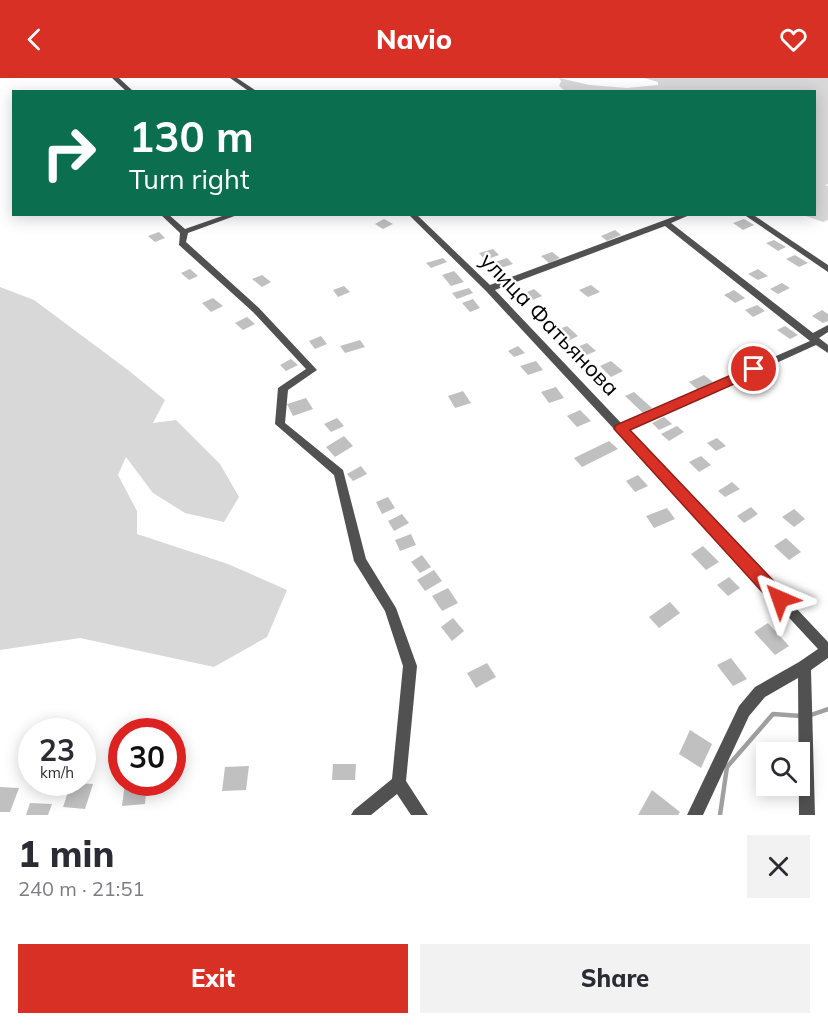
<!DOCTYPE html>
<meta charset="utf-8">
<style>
body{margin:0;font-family:Mulish,sans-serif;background:#f2f2f3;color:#2b2b33;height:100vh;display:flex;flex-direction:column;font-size:22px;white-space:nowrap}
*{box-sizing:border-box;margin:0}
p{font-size:20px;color:#7c7c81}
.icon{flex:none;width:33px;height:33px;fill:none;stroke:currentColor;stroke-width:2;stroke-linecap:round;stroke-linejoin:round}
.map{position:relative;height:737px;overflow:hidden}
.drawer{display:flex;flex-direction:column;background:#fff;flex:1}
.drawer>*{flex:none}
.top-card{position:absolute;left:12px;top:12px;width:804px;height:126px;border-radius:0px;box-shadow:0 3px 15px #0003;background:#0b6e4f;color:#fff;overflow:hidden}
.tools{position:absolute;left:756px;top:664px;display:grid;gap:12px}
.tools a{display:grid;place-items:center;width:54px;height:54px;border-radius:0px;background:#fff;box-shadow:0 3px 15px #0003;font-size:30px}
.speed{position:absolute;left:18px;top:640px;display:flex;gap:12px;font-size:30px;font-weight:700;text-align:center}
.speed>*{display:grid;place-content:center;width:78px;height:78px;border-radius:50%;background:#fff;box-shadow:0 3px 15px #0003;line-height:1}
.speed small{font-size:15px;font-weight:400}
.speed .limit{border:9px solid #d22;background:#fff;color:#111}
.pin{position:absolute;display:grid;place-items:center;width:51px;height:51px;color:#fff;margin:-26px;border:3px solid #fff;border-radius:50%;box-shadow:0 2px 6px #0007}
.me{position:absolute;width:66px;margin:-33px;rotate:317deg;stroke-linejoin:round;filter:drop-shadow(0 0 4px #0008)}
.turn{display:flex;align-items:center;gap:21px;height:126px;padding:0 18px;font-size:27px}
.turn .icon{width:78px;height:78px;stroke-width:2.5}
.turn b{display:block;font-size:42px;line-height:51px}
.round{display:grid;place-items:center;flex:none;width:63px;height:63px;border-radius:0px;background:#f2f2f3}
.headline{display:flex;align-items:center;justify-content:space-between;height:102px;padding:0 18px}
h1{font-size:36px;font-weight:800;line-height:45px}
.action{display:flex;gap:12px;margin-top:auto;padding:12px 18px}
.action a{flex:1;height:69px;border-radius:0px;background:#d93025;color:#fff;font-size:24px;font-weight:800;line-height:69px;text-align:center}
.action a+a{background:#f2f2f3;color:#2b2b33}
header{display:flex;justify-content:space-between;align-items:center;height:78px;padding:0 18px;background:#d93025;color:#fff;font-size:27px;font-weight:800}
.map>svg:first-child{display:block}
</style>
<header><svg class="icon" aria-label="back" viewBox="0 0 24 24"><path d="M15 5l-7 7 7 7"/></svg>Navio<svg class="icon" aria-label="heart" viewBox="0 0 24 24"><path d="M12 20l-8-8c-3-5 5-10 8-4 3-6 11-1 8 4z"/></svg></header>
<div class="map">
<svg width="828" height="737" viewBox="0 0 828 737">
<rect width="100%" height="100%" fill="#fff"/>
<g fill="#d8d8d8">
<path d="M559 0 590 7 627 10 658 7V4L644 0H828V106L825 107 828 108V142L823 144 803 137 814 136V14L565 13 559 8 561 3Z"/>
<path d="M0 209 34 222 128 292 165 322 153 345 176 342 220 386 239 419 224 444 185 435 153 415 126 379 118 397 137 433V456L228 486 287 512 267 559 214 589 80 560 0 572Z"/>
</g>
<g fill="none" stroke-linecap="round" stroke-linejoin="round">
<g stroke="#9f9f9f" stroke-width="4.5">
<path d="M808 638 828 631"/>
<path d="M720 737 727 689 773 636 801 638"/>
</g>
</g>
<g fill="#c0c0c0">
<path d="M384 141 393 146 383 151 375 146Z"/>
<path d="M744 141 754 147 743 152 733 145Z"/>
<path d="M615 152 621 157 607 163 601 158Z"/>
<path d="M159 154 165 160 155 164 148 158Z"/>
<path d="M774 162 786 169 778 173 766 165Z"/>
<path d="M493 171 499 177 485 182 479 175Z"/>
<path d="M552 174 560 180 549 185 541 178Z"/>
<path d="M795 177 808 185 799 189 786 181Z"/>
<path d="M443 180 447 184 431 190 426 185Z"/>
<path d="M507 180 513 186 498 191 492 185Z"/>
<path d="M190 191 198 198 189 202 181 195Z"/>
<path d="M758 191 768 198 758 202 748 196Z"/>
<path d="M454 193 464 204 451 208 442 197Z"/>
<path d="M262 197 271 204 262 209 252 201Z"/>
<path d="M782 205 790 210 778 216 770 211Z"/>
<path d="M591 207 600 214 588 219 579 212Z"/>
<path d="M344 208 350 214 338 219 333 212Z"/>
<path d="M469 210 473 215 457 221 452 215Z"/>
<path d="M534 211 542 218 530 223 522 216Z"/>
<path d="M734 212 745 220 735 225 724 217Z"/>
<path d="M213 220 223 228 211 234 202 225Z"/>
<path d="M473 221 480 230 470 234 462 225Z"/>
<path d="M757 227 765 233 753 239 745 232Z"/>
<path d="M822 232 828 236V243L823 245 812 238Z"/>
<path d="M247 239 255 246 243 252 235 245Z"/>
<path d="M567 248 578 258 568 263 556 252Z"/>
<path d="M785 248 798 257 790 261 777 252Z"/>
<path d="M321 258 327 266 315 271 309 263Z"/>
<path d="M360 262 365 269 345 275 340 268Z"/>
<path d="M587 265 596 273 584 278 575 270Z"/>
<path d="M518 268 525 275 514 279 508 273Z"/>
<path d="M751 274 763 283 750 289 739 281Z"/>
<path d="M291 281 298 287 286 293 280 287Z"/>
<path d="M536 283 543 292 528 297 520 288Z"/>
<path d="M611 283 623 293 611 299 600 288Z"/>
<path d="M704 297 713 304 698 312 689 304Z"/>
<path d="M556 309 564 320 549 325 541 314Z"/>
<path d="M463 313 471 325 455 330 448 318Z"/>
<path d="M634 314 652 330 643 335 625 318Z"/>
<path d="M306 320 313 331 293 338 287 326Z"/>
<path d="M580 332 591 343 577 349 567 338Z"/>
<path d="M664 339 672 346 659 352 652 345Z"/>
<path d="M337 340 344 348 331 354 324 346Z"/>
<path d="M677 348 684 354 669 363 661 356Z"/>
<path d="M344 358 353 368 335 379 326 369Z"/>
<path d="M717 360 726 368 716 373 707 365Z"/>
<path d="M609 363 618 371 582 389 574 380Z"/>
<path d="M701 378 711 387 699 394 689 384Z"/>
<path d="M361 388 367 396 353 403 347 396Z"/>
<path d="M638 397 648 408 635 414 626 403Z"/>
<path d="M732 404 740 411 725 419 718 413Z"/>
<path d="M388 419 395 430 382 436 376 424Z"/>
<path d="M751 429 758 436 744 445 737 438Z"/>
<path d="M667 430 675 441 654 450 646 438Z"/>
<path d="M794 431 805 441 794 449 782 439Z"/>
<path d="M402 436 409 445 394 453 388 443Z"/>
<path d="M411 456 416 467 400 473 395 462Z"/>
<path d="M786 460 801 474 789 482 774 468Z"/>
<path d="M703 468 719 484 706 492 691 476Z"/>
<path d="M422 477 431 489 420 495 411 484Z"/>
<path d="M434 492 442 503 425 513 417 502Z"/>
<path d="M729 499 740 510 728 518 717 507Z"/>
<path d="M448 510 458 525 442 533 432 518Z"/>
<path d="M670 524 680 535 659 550 649 539Z"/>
<path d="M453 540 464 553 452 563 441 549Z"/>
<path d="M768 545 789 568 775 577 754 554Z"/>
<path d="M731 580 747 601 733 608 717 587Z"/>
<path d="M487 585 496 599 476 610 467 595Z"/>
<path d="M690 652 712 666 701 690 679 676Z"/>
<path d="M763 669 779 675H766V693L761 691Z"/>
<path d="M333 686H356L355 702H332Z"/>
<path d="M249 688 246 712 222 713 225 689Z"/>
<path d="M71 705 93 706 85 731 63 729Z"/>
<path d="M125 705H147L145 726 122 728Z"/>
<path d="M0 709 19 710 10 734H0Z"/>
<path d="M652 712 680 734 678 737H638Z"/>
<path d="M30 725 52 726 48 737H26Z"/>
</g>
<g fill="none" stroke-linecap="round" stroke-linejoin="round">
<g fill="#515151" fill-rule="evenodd">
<path d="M112 0H119L134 14H127Z"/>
<path d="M230 0H237L258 14H250Z"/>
<path d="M160 136H168L185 151 228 136H240L188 155 186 164 259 230 317 292 288 312 285 345 343 392 366 481 396 530 417 588 406 703 428 737H411L397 716 371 737H351L354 732 392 701 403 588 385 533 354 483 334 397 275 346 278 310 306 291 253 234 179 167 180 155Z"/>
<path d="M408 136H416L490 207 681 136H692L671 145 813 255 828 247V254L819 260 828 267V275L816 267 628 352 828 564V580L811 592 815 737H799L798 600 765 619 749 638 703 737H687L739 628 755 609 799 584 818 571 486 213ZM665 148 810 263 622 346 495 212Z"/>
<path d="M743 136H752L828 187V194Z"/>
</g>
</g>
<path fill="#d93025" stroke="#8d1f18" stroke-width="1.5" d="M754 287 761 291 759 295 630 352 786 516 788 521 786 527 780 529 774 527 614 351 616 347Z"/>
<g text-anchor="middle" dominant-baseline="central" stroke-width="5" stroke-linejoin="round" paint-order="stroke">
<g font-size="22" fill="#000" stroke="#fff">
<text transform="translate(550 246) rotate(46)">улица Фатьянова</text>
</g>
</g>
</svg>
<div class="tools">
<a><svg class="icon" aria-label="search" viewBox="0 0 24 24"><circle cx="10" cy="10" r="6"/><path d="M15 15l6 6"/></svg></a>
</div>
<div class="speed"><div>23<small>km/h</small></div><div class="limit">30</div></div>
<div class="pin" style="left:754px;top:291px;background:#d93025"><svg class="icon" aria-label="arrive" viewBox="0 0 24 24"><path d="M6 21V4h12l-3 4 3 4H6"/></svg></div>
<svg class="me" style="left:780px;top:521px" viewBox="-20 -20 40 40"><path d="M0-17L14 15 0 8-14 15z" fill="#d93025" stroke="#fff" stroke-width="4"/></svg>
<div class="top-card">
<div class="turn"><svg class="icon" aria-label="right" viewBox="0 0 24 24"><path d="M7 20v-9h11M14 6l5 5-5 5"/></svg><div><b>130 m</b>Turn right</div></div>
</div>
</div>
<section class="drawer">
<div class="headline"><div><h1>1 min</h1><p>240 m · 21:51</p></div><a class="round"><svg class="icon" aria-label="close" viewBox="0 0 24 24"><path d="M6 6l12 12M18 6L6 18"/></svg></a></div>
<div class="action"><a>Exit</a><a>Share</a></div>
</section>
